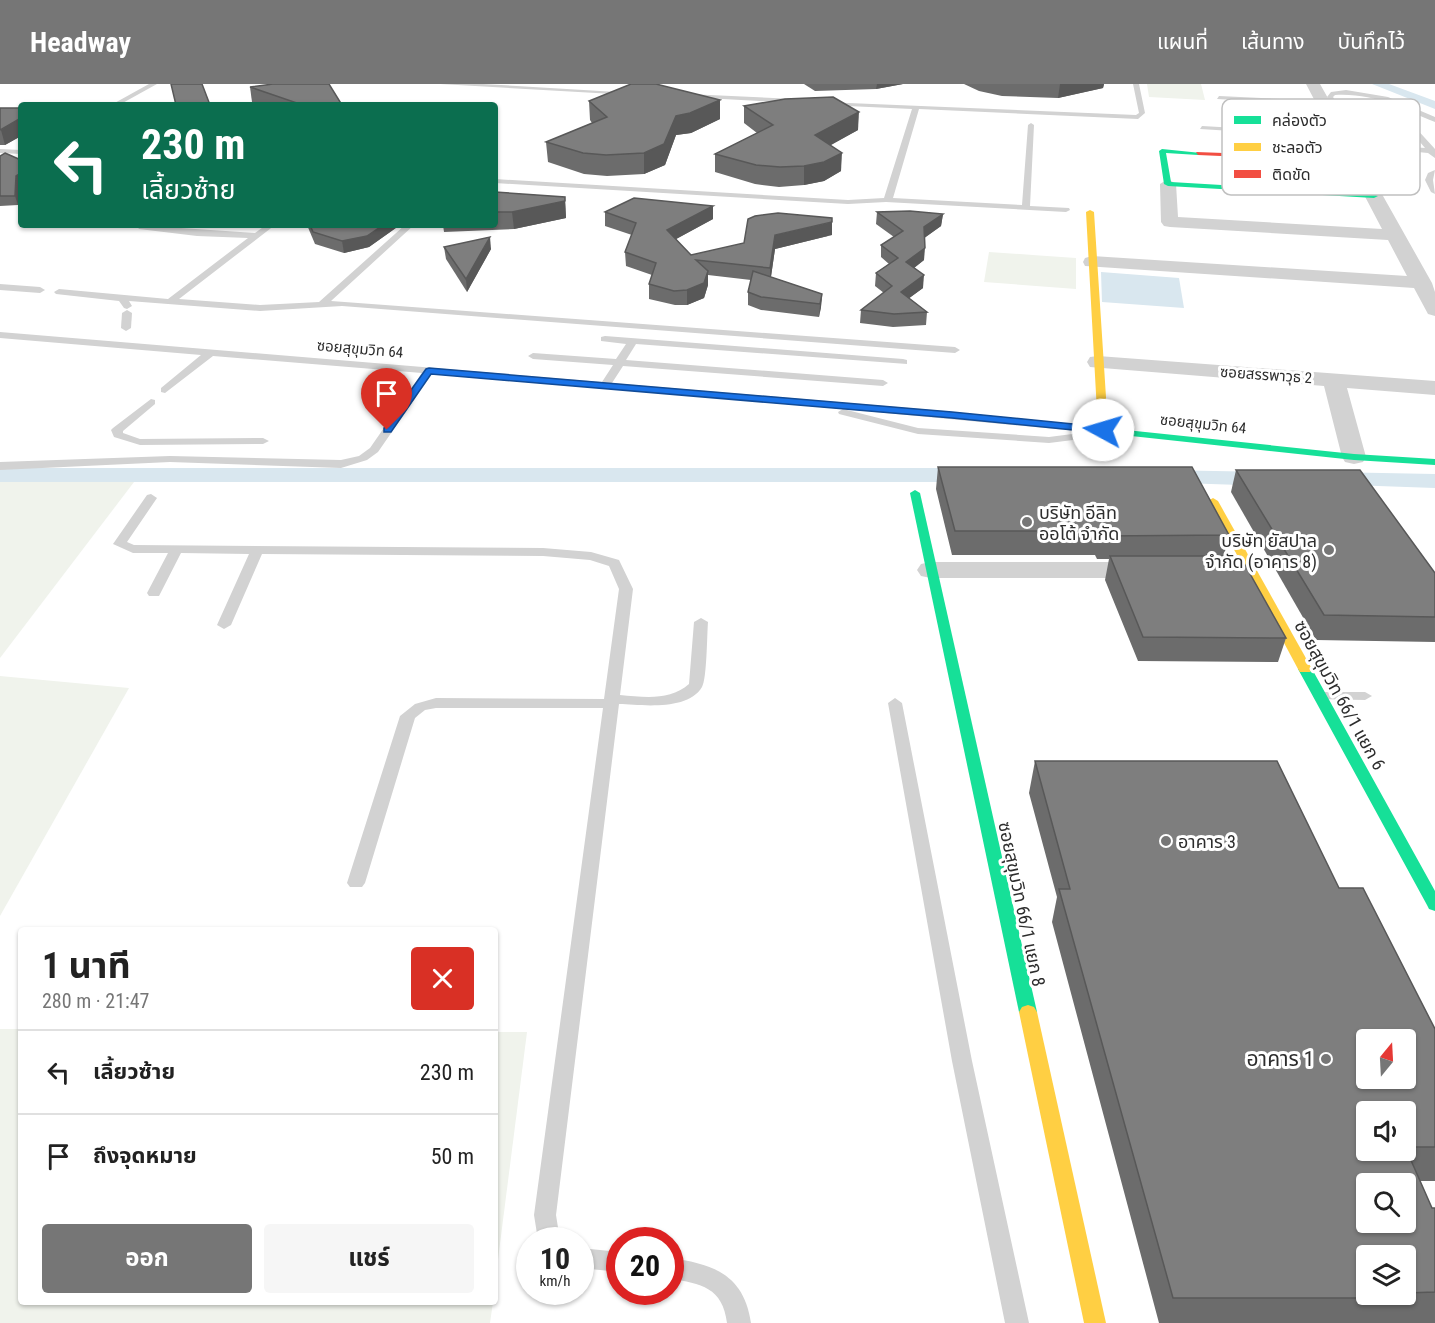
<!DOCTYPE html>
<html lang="th">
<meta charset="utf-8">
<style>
body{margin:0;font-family:"Roboto Condensed","Noto Sans Thai",sans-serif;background:#f6f6f6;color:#222;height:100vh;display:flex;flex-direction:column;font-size:22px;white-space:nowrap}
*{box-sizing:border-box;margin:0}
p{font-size:20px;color:#767676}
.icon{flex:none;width:33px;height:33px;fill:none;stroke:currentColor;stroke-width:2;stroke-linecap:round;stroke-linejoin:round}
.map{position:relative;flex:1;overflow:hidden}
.side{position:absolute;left:18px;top:843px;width:480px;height:378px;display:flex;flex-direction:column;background:#fff;border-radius:6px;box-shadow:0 2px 4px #0004}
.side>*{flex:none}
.top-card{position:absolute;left:18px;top:18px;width:480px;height:126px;border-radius:6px;box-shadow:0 2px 4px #0004;background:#0b6e4f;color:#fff;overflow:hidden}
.needle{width:39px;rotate:18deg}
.tools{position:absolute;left:1356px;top:945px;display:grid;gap:12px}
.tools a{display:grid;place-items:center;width:60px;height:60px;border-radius:6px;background:#fff;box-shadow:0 2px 4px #0004;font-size:30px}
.speed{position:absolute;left:516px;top:1143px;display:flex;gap:12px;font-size:30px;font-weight:700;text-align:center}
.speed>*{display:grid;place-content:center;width:78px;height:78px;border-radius:50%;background:#fff;box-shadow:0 2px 4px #0004;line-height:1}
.speed small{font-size:15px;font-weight:400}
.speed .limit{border:9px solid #d22;background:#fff;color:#111}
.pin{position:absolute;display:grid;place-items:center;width:51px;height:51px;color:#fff;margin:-62px -26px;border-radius:50% 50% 50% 0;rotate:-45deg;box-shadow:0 0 6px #0007}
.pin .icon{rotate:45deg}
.me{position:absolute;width:66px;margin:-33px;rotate:276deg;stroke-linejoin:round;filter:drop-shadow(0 0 4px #0008)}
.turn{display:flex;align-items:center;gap:21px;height:126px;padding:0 24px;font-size:27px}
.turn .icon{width:78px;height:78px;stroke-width:2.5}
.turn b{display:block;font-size:42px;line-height:51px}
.round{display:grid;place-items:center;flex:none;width:63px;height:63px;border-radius:6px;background:#f6f6f6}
.summary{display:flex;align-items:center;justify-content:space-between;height:102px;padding:0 24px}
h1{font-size:36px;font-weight:700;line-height:45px}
.primary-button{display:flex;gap:12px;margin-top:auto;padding:12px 24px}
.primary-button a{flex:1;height:69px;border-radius:6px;background:#767676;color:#fff;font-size:24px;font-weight:700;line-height:69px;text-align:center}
.primary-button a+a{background:#f6f6f6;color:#222}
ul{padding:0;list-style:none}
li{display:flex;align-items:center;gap:18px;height:84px;padding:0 24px;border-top:2px solid #e0e0e0}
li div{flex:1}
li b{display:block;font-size:22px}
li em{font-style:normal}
header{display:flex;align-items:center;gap:36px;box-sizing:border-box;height:84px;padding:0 30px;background:#767676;color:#fff}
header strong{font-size:28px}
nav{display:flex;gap:33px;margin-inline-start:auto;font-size:21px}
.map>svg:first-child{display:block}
</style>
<header>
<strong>Headway</strong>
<nav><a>แผนที่</a><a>เส้นทาง</a><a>บันทึกไว้</a></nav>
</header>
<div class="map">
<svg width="1435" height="1239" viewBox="0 0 1435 1239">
<rect width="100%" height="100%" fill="#fff"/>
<g fill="#f0f3ec">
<path d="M1147 0H1201L1205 16 1149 13Z"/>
<path d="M989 168 1076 174V205L984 198Z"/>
<path d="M0 397 134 398 0 574Z"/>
<path d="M0 592 129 604 0 832Z"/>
<path d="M0 945H21V1218H493L490 1239H0Z"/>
<path d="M495 948H527L495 1199Z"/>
</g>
<path fill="#d9e7ef" d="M1101 188 1179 194 1184 224 1102 218Z"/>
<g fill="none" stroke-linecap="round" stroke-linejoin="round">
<g fill="#d9e7ef" fill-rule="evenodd">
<path d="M1372 0H1389L1435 17V25Z"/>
<path d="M0 384H977L985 386 988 391 985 396 977 398H0Z"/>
<path d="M1158 386 1271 388 1279 390 1282 395 1279 400 1271 402 1150 398 1147 393 1150 388Z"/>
<path d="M1329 388 1435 390V404L1321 400 1318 395 1321 390Z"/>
</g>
<g fill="#d2d2d2" fill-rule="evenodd">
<path d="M149 0H157L119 21H111Z"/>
<path d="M440 0H483L634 9 631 11Z"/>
<path d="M1133 0H1139L1145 29 1138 35 919 25 893 114 1022 121 1028 41 1031 39 1034 41 1030 122 1069 124 1070 126 1066 128 886 118 848 120 495 99V95L848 116 884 114 912 25 826 21 824 18 1136 31 1139 29Z"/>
<path d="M1346 6 1388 13 1435 33V38C1399 24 1376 9 1335 11L1333 13C1346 36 1381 26 1403 30L1435 65V74L1428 69 1386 65 1365 60 1346 30 1334 25 1327 13 1331 8ZM1353 31 1399 33 1425 64 1386 61 1371 56Z"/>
<path d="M688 10 796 15 799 17 796 19 686 13Z"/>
<path d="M1219 12 1323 17 1326 19 1323 21 1217 15Z"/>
<path d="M1202 42 1341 50 1345 52 1341 54 1200 45Z"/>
<path d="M0 65 21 66V70L0 69Z"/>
<path d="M1435 86 1433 96 1435 110 1431 108 1425 96 1428 89Z"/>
<path d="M136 141 255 149 266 141H275L179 215 260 221 319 218 405 141H414L331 217 955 263 960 266 955 269 342 222 260 227 129 217 132 222 127 225 124 224 119 217 56 210 54 208 59 205 168 215 248 154 197 152 139 145Z"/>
<path d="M0 200 40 203 45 206 40 209 0 206Z"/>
<path d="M127 226 132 229 131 244 126 247 121 244 122 229Z"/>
<path d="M0 248 602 298 613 281 533 275 528 272 533 269 616 275 626 260 601 257V253L605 252 903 275 907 276V280L636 260 626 276 883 296 888 299 883 302 623 282 612 299 945 327 1103 343 1109 346 1103 349 1091 348 1095 351 1089 354 1049 359 918 350 839 330 838 328 843 325 432 290 378 368 367 376 341 384 170 378 0 386V378L170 372 341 376 359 372 370 364 422 289 213 272 165 309 161 308V304L201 271 0 254ZM843 325 1088 348 1049 353 918 344Z"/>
<path d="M151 315 155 316V320L123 347V349L140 355 263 354 269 357 263 360 140 361 114 353 111 346 113 344Z"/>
<path d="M151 410 157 414 127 458 134 461 543 464 591 468 619 476 633 505 620 611C644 613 670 617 689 600L694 538 701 534 708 538C707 550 707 595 702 603 688 627 642 621 619 620L556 1131 560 1156H538L534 1131 603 624H436L425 626 415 634 365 799 362 803H350L347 799 400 632 415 620 436 614 604 615 619 505 609 482 590 476 543 472 262 470 231 541 224 545 217 541 249 470 181 469 159 512H149L147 509 168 469H133L113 460 147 411Z"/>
<path d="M1320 608H1365L1372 612 1365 616 1315 615 1313 612 1315 609Z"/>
<path d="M895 614 902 619 972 977 1029 1239H1005L952 977 888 619Z"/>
<path d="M580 1164 620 1168V1188L580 1184Z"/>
<path d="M670 1174C714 1180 744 1191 751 1239H727C723 1204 701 1199 670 1195Z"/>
</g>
<g fill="#d2d2d2" fill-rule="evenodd">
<path d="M1306 0H1320L1432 199 1435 208V232L1428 230 1414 204 1085 182 1083 178 1085 174 1092 172 1407 192 1388 156 1170 143 1164 142 1161 138 1160 100 1168 95 1176 100 1178 133 1382 145Z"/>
<path d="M1098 272 1435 297V311L1347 304 1366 373 1363 378 1354 380 1345 378 1342 373 1324 302 1090 283 1087 278 1090 273Z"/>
<path d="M931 478H1151L1161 480 1165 486 1161 492 1151 494H931L921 492 917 486 921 480Z"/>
</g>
<g fill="#16e098" fill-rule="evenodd">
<path d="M1162 65 1201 69 1198 71 1166 69 1171 98 1374 110 1378 112 1374 114 1168 102 1164 100 1159 67Z"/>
<path d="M1126 346 1354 370 1435 375V381L1354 376 1122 351V347Z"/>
<path d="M915 406 920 409 1037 928 1034 933 1028 935 1022 933 1019 928 910 409Z"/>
<path d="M1305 581 1312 585 1435 807V827L1429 825 1427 821 1298 585Z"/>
</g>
<g fill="#ffcf43" fill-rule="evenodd">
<path d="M1090 126 1094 128 1108 344 1130 347V351L1126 352 1103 349 1098 346 1086 128Z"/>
<path d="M1213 414 1218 417 1312 585 1310 588H1300L1298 585 1208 417Z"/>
<path d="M1028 921 1034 923 1037 928 1106 1239H1084L1019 928 1022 923Z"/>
</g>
<path fill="#f24e42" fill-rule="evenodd" d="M1196 68 1355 74 1358 76 1355 78 1198 71Z"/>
</g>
<g fill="#6c6c6c" fill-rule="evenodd">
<path d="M804 0H903L876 5 815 7Z"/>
<path d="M964 0H1104L1103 4 1058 14 1002 12 979 7Z"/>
<path d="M250 3 342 21H262L252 18Z"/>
<path d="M720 16V35L691 49 676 51 665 81 644 90 607 92 584 90 548 78 546 58 592 39 590 36 589 17Z"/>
<path d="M744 22 858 46 830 61 841 87 824 97 804 101 779 103 755 100 715 88V70L757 49 744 39Z"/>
<path d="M0 24H21V52L5 61H0Z"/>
<path d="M0 72 19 102 18 121 0 122Z"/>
<path d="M495 108 565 113 566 134 514 145 444 148 443 141H495Z"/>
<path d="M713 122V135L676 155 691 171 832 151 775 165 771 193 822 210 821 223 819 233 761 226 748 221V208L751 196 708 191V201L704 214 687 221H675L649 215V200L652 191 626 182 625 168 632 151 605 142V128Z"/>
<path d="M877 128 943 130 941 142 924 154V176L914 184 923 204 909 214 927 228 926 241 893 243 860 239 861 226 884 209 875 202 876 189 889 180 881 173V161L894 153 876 140Z"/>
<path d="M307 141H400L369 163 344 169 315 160Z"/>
<path d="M444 163 491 165 467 208 446 175Z"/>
<path d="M938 383 1229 451 1224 472 1286 554 1278 578 1138 577 1105 496 1109 475H1097L1095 471H952L936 405Z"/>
<path d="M1236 386 1435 489V558L1316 556 1231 408Z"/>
<path d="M1035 677 1339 804 1435 945V1097H1420L1432 1124H1435V1239H1159L1052 838 1057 813 1029 709ZM1406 1028V1066H1366ZM1406 1172V1210H1366Z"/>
</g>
<g fill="#585858">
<path d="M877 0H903L876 5Z"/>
<path d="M1060 0H1104L1103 4 1058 14Z"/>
<path d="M720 16V35L691 49 676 51 665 81 644 90V69L676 32Z"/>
<path d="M859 28 858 46 815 70V51Z"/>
<path d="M21 34V52L5 61 1 46Z"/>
<path d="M842 69 841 87 824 97 804 101V82Z"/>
<path d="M21 89V101L19 102 18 121 15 112 16 92Z"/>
<path d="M565 117 566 134 514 145 512 128Z"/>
<path d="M713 122V135L667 160V146Z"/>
<path d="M943 130 941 142 923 155 924 143Z"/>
<path d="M832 138V151L775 165 770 199V184L775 151Z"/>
<path d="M383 141H400L369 163 344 169 342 157Z"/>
<path d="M490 153 491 165 467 208 466 195Z"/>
<path d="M925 164 924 176 905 191 906 178Z"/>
<path d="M708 187V201L704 214 687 221V206Z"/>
<path d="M924 191 923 204 900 221 901 208Z"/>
<path d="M822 210 821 223 819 233 820 220Z"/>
</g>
<g fill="#7e7e7e" stroke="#585858" stroke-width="1.5" fill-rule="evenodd">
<path d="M171 0H202L210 21H176Z"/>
<path d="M273 0H329L342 21H295L297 19 250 3Z"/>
<path d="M631 0H656L720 16 690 29 676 32 664 60 644 69 606 71 583 69 546 58 607 33 589 17Z"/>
<path d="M833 13 859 28 815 51 842 69 824 78 804 82 780 83 756 81 715 70 773 41 744 22 785 15Z"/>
<path d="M0 24H21V34L0 46Z"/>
<path d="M5 69 21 76V89L16 92 15 112H0V72Z"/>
<path d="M495 108 565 113V117L512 128H495Z"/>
<path d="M634 114 713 122 667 146 691 171 744 159 748 135 755 132 778 129 832 134V138L775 151 770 184 696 176 708 187 704 199 687 206 674 207 649 200 656 179 625 168 636 139 605 128Z"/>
<path d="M910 127 943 130 924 143 925 164 906 178 924 191 901 208 927 228 894 230 861 226 892 202 876 189 898 174 881 161 903 147 877 128Z"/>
<path d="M310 141H383L367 152 342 157 313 148Z"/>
<path d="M490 153 466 195 444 163Z"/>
<path d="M753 187 822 210 820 220 761 213 748 208Z"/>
<path d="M938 383H1192L1229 451 1102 452 1100 447H955Z"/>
<path d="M1236 386H1360L1435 489V533L1324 531Z"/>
<path d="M1110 472H1240L1286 554 1143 553Z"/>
<path d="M1035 677H1277L1339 804H1363L1435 945V1063H1406V1028H1366V1066H1406V1065L1432 1124H1435V1208L1406 1209V1172H1366V1210H1400L1401 1214H1173L1059 805H1070ZM1366 956H1406V994H1366ZM1366 1100H1406V1138H1366Z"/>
</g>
<path fill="#1a73e8" stroke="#114b97" stroke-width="1.5" d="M429 284 952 328 1103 343 1108 346 1103 349 952 334 431 290 391 348H384V344L426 285Z"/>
<g fill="#767676" stroke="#fff" stroke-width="2">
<circle cx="1027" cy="438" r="6"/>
<circle cx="1329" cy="466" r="6"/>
<circle cx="1166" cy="757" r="6"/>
<circle cx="1326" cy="975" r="6"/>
</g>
<g text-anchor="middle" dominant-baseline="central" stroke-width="6" stroke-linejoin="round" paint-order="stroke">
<g font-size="15" fill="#2d2d2d" stroke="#fff">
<text transform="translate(360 265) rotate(5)">ซอยสุขุมวิท 64</text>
<text transform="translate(1266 291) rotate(4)">ซอยสรรพาวุธ 2</text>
<text transform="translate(1203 340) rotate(6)">ซอยสุขุมวิท 64</text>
</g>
<g font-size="18" fill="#2d2d2d" stroke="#fff" text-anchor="start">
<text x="1039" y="428">บริษัท อีลิท<tspan x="1039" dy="21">ออโต้ จำกัด</tspan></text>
<text x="1317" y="456" text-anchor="end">บริษัท ยัสปาล<tspan x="1317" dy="21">จำกัด (อาคาร 8)</tspan></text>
<text x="1178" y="757">อาคาร 3</text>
</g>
<g font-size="18" fill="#2d2d2d" stroke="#fff">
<text transform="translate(1340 611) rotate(61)">ซอยสุขุมวิท 66/1 แยก 6</text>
<text transform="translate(1022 820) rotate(78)">ซอยสุขุมวิท 66/1 แยก 8</text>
</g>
<g font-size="21" fill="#2d2d2d" stroke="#fff" text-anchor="end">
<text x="1314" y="975">อาคาร 1</text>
</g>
</g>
<rect x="1222" y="15" width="198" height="96" rx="9" fill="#fff" stroke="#c0c0c0" stroke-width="1.5"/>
<rect x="1234" y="32" width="27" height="8" fill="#16e098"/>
<rect x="1234" y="59" width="27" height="8" fill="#ffcf43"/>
<rect x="1234" y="86" width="27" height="8" fill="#f24e42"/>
<g font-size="16" fill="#2d2d2d">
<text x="1272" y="42">คล่องตัว</text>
<text x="1272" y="69">ชะลอตัว</text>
<text x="1272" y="96">ติดขัด</text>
</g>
</svg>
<div class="tools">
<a><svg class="needle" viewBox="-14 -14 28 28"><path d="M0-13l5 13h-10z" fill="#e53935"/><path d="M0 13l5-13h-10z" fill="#767676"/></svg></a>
<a><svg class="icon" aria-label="sound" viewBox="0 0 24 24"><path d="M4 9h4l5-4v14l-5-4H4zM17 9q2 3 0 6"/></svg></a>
<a><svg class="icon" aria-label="search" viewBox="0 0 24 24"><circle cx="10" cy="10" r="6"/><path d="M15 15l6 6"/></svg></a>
<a><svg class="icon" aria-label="layers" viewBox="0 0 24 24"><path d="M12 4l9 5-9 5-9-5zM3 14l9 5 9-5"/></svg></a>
</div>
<div class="speed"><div>10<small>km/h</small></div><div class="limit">20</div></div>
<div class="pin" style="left:387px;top:346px;background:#d93025"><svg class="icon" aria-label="arrive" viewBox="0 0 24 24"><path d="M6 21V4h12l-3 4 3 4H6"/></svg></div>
<svg class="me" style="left:1103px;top:346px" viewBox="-20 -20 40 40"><circle r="19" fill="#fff"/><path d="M0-13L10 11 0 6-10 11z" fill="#1a73e8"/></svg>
<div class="top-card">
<div class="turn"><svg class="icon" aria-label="left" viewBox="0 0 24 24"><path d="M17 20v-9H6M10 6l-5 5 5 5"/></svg><div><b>230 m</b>เลี้ยวซ้าย</div></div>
</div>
<section class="side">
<div class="summary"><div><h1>1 นาที</h1><p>280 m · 21:47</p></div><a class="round" style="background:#d93025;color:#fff"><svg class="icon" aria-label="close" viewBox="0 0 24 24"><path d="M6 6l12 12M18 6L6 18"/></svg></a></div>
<ul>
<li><svg class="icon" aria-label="left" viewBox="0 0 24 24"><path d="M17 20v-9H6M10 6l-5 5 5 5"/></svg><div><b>เลี้ยวซ้าย</b></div><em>230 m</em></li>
<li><svg class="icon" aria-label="arrive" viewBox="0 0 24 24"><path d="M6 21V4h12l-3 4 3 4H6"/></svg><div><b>ถึงจุดหมาย</b></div><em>50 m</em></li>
</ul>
<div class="primary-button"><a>ออก</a><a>แชร์</a></div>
</section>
</div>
